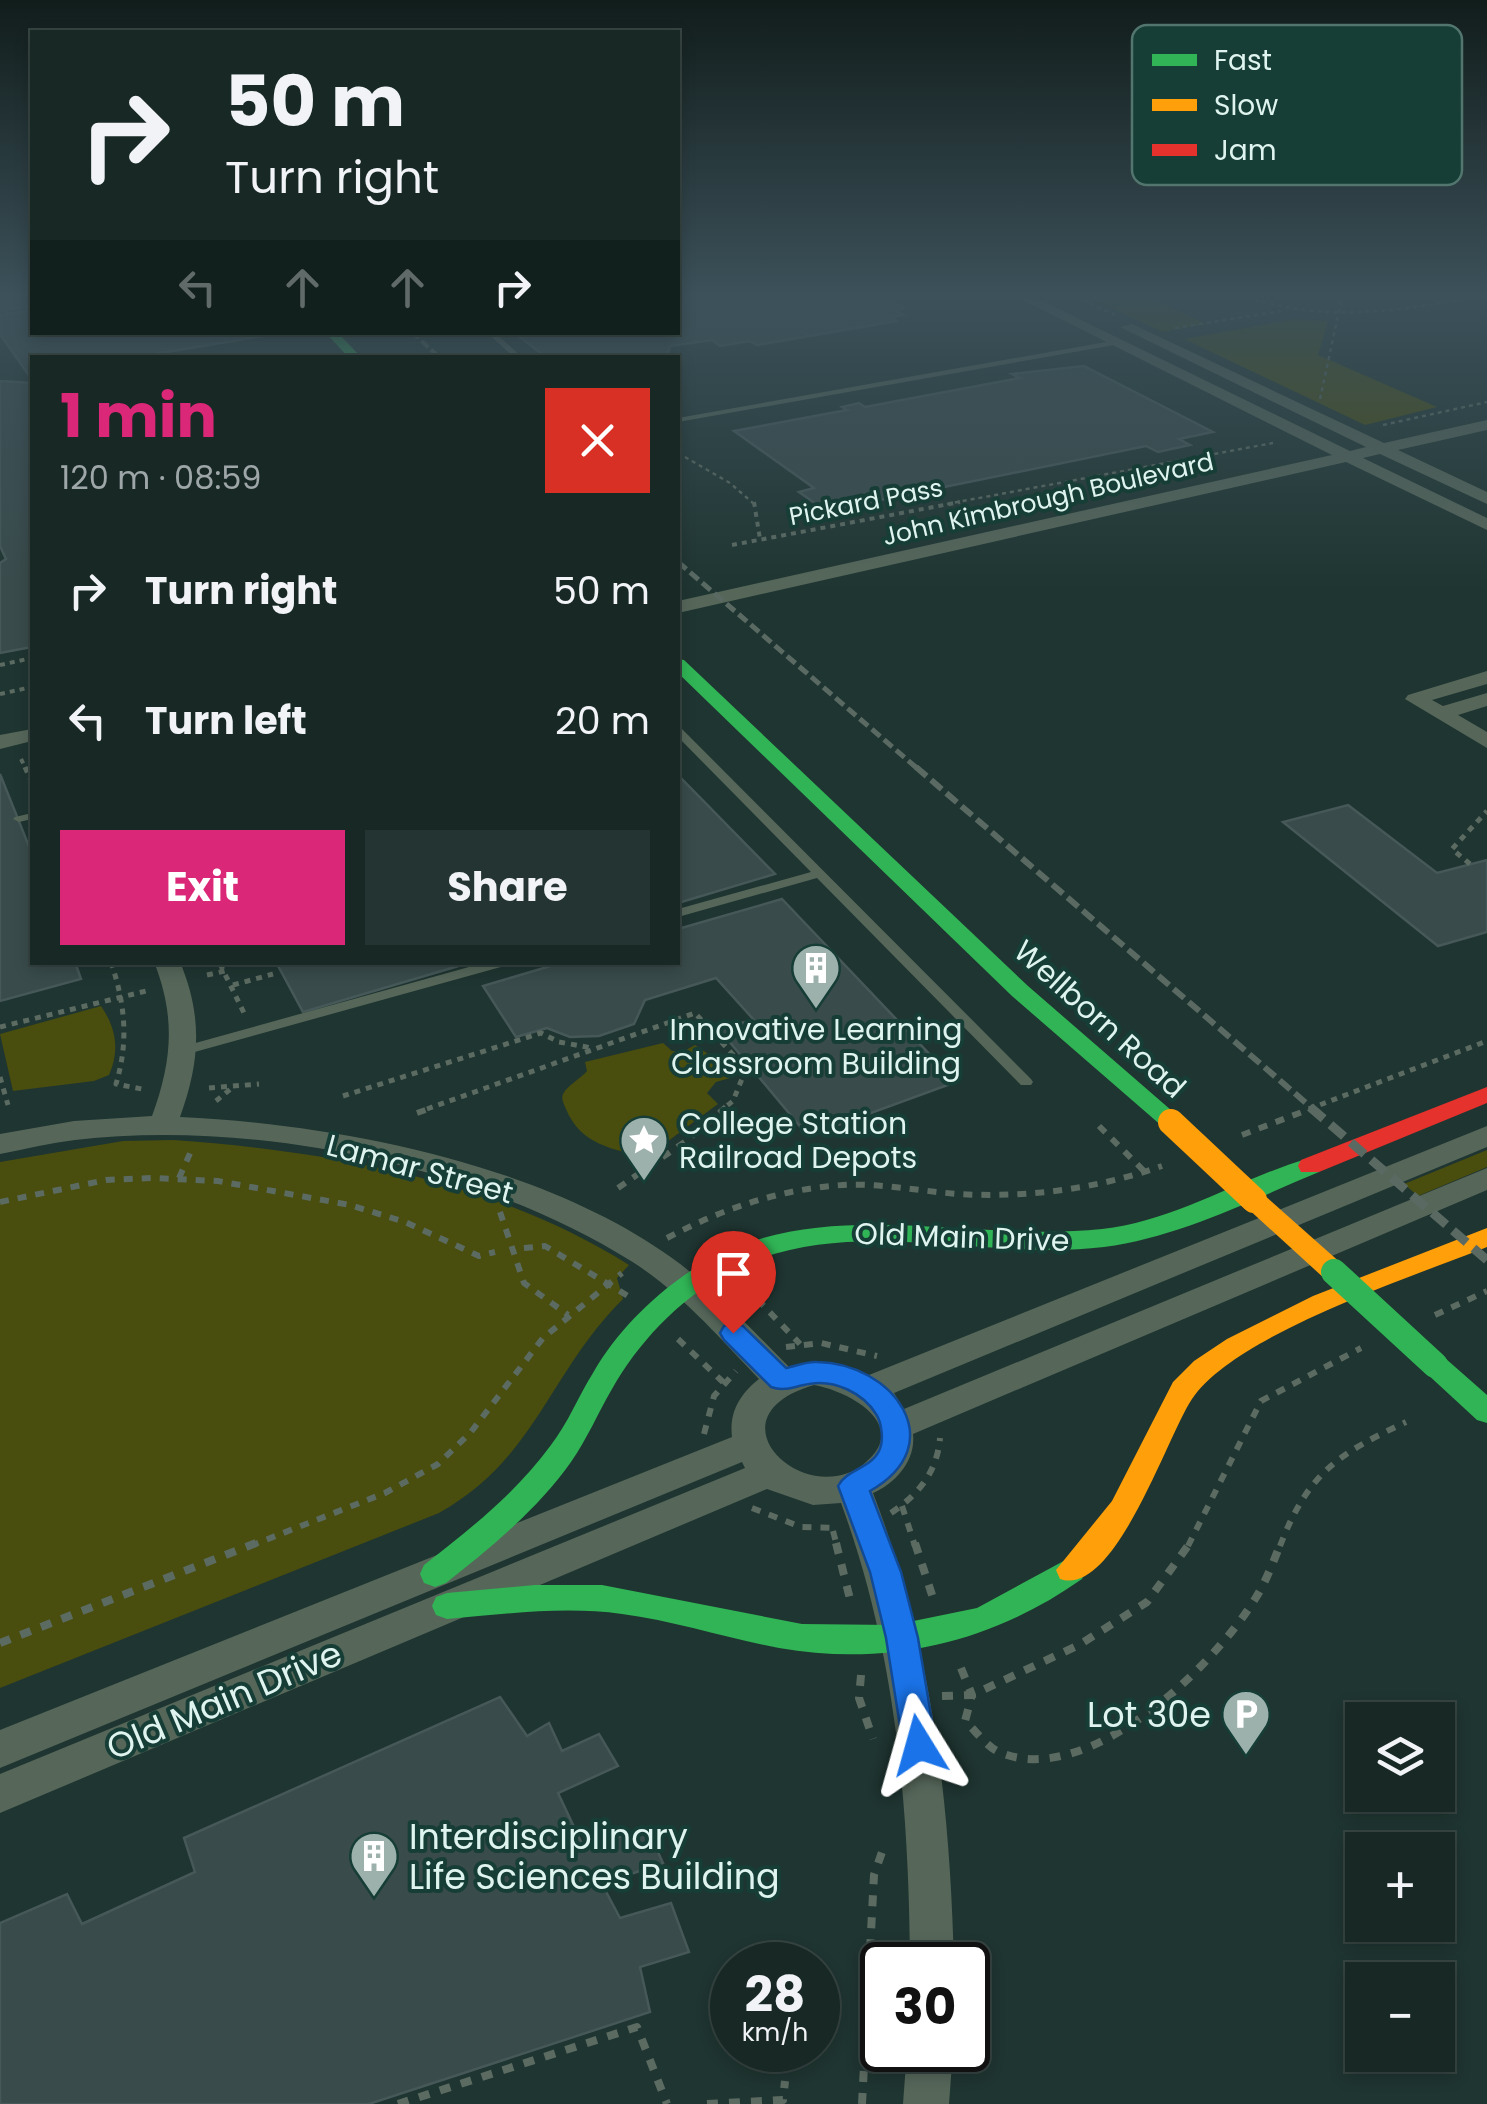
<!DOCTYPE html>
<meta charset="utf-8">
<style>
body{margin:0;font-family:Poppins,sans-serif;background:#243432;color:#f1f3f6;height:100vh;display:flex;flex-direction:column;font-size:38px;white-space:nowrap}
*{box-sizing:border-box;margin:0}
p{font-size:32px;color:#9ea6a7}
.icon{flex:none;width:55px;height:55px;fill:none;stroke:currentColor;stroke-width:2;stroke-linecap:round;stroke-linejoin:round}
.map{position:relative;flex:1;overflow:hidden}
.details{position:absolute;left:30px;top:355px;width:650px;height:610px;display:flex;flex-direction:column;background:#172825;border-radius:0px;box-shadow:0 5px 15px #0003,0 0 0 2px #364442}
.details>*{flex:none}
.hud{position:absolute;left:30px;top:30px;width:650px;height:305px;border-radius:0px;box-shadow:0 5px 15px #0003,0 0 0 2px #364442;background:#172825;color:#f1f3f6;overflow:hidden}
.fabs{position:absolute;left:1345px;top:1702px;display:grid;gap:20px}
.fabs a{display:grid;place-items:center;width:110px;height:110px;border-radius:0px;background:#172825;box-shadow:0 5px 15px #0003,0 0 0 2px #364442;font-size:50px}
.speed{position:absolute;left:710px;top:1942px;display:flex;gap:20px;font-size:50px;font-weight:700;text-align:center}
.speed>*{display:grid;place-content:center;width:130px;height:130px;border-radius:50%;background:#172825;box-shadow:0 5px 15px #0003,0 0 0 2px #364442;line-height:1}
.speed small{font-size:25px;font-weight:400}
.speed .limit{border:5px solid #111;border-radius:15px;background:#fff;color:#111}
.pin{position:absolute;display:grid;place-items:center;width:85px;height:85px;color:#fff;margin:-102px -42px;border-radius:50% 50% 50% 0;rotate:-45deg;box-shadow:0 0 10px #0007}
.pin .icon{rotate:45deg}
.me{position:absolute;width:110px;margin:-55px;rotate:352deg;stroke-linejoin:round;filter:drop-shadow(0 0 8px #0008)}
.turn{display:flex;align-items:center;gap:35px;height:210px;padding:0 30px;font-size:45px}
.turn .icon{width:130px;height:130px;stroke-width:2.5}
.turn b{display:block;font-size:70px;line-height:85px}
.lanes{display:flex;align-items:center;height:95px;padding:0 30px;background:#0003;justify-content:center;gap:50px;direction:ltr}
.lanes .off{opacity:.35}
.round{display:grid;place-items:center;flex:none;width:105px;height:105px;border-radius:0px;background:#243432}
.summary{display:flex;align-items:center;justify-content:space-between;height:170px;padding:0 30px}
h1{font-size:60px;font-weight:700;line-height:75px;color:#db2777}
.action{display:flex;gap:20px;margin-top:auto;padding:20px 30px}
.action a{flex:1;height:115px;border-radius:0px;background:#db2777;color:#fff;font-size:40px;font-weight:700;line-height:115px;text-align:center}
.action a+a{background:#243432;color:#f1f3f6}
ul{padding:0;list-style:none}
li{display:flex;align-items:center;gap:30px;height:130px;padding:0 30px}
li div{flex:1}
li b{display:block;font-size:38px}
li em{font-style:normal}
.map>svg:first-child{display:block}
</style>
<div class="map">
<svg width="1487" height="2104" viewBox="0 0 1487 2104">
<rect width="100%" height="100%" fill="#1f3531"/>
<g fill="#494d0e">
<path d="M1088 297H1147L1207 324 1163 332Z"/>
<path d="M1295 319 1328 321 1318 355 1437 407 1365 425 1184 339Z"/>
<path d="M101 1006C116 1028 120 1050 109 1075L94 1081 13 1091 0 1034Z"/>
<path d="M663 1043 672 1051H684L695 1045 714 1058 730 1078 716 1082 707 1093 718 1104 648 1156C614 1151 580 1144 566 1109 564 1104 561 1099 563 1094 567 1086 581 1078 587 1071L585 1062Z"/>
<path d="M173 1140C330 1151 494 1180 629 1265L617 1278 623 1299C549 1372 536 1459 439 1513L0 1688V1162L123 1141Z"/>
<path d="M1487 1150V1167L1418 1196 1404 1184Z"/>
</g>
<g fill="#394b4b" stroke="#465858" stroke-width="2.5">
<path d="M0 297H32V306L0 311Z"/>
<path d="M678 297H885L904 308 895 311 903 315 891 317 897 321 757 345 750 341 720 346 712 340 670 346 667 358H547L516 334 678 332Z"/>
<path d="M32 310V332H287L130 358H32V373L28 374 0 334V315Z"/>
<path d="M1084 366 1213 432 1179 439 1190 445 1158 452 1146 446 826 511 799 492 814 488 734 431 847 410 842 407 859 403 865 407 1020 378 1012 374Z"/>
<path d="M0 381 32 383V647L0 653V563L6 559 0 546Z"/>
<path d="M0 774 32 854V962H75L81 979 0 1001Z"/>
<path d="M678 775 775 874 678 903Z"/>
<path d="M1348 805 1437 873 1487 860V932L1438 946 1283 822Z"/>
<path d="M782 899 956 1082 808 1136 718 1028 754 1020 716 978 645 1000 634 1024 599 1036 570 1037 547 1028 516 1037 483 986 564 962H678V929Z"/>
<path d="M276 962H472L303 1012Z"/>
<path d="M500 1697 527 1736 549 1723 562 1751 599 1734 618 1766 558 1793 584 1848 647 1828 663 1863 602 1884 620 1918 671 1903 689 1952 640 1967 650 2012 369 2104H0V1923L67 1894 82 1924 195 1872 184 1838Z"/>
</g>
<g fill="none" stroke-linecap="round" stroke-linejoin="round">
<g stroke="#5c6b62" stroke-width="2.5" stroke-dasharray="4 4" stroke-linecap="butt">
<path d="M1075 297 1118 316"/>
<path d="M1247 297C1324 323 1398 311 1476 297"/>
<path d="M1086 300 1107 297"/>
<path d="M1175 328 1281 311"/>
<path d="M1320 399 1342 297"/>
<path d="M1383 425 1487 402"/>
<path d="M678 453 730 483 754 504"/>
<path d="M947 504 1273 443"/>
</g>
<g stroke="#5c6b62" stroke-width="4" stroke-dasharray="5 5" stroke-linecap="butt">
<path d="M754 502 760 539"/>
<path d="M732 545 960 502"/>
<path d="M0 665 32 658"/>
<path d="M0 694 32 687"/>
<path d="M21 759 26 769"/>
</g>
<g stroke="#5c6b62" stroke-width="5" stroke-dasharray="6 6" stroke-linecap="butt">
<path d="M25 767 32 783"/>
<path d="M1470 864 1452 849 1487 811"/>
<path d="M111 962C125 1004 129 1041 116 1084L142 1089"/>
<path d="M220 964 245 1015"/>
<path d="M207 975 225 971"/>
<path d="M233 985 273 974"/>
<path d="M0 1027 146 991"/>
<path d="M0 1077 8 1105"/>
<path d="M209 1088 259 1084"/>
<path d="M343 1096 541 1033 559 1042 592 1048"/>
<path d="M216 1101 233 1087"/>
<path d="M427 1109 695 1013 746 1069 733 1101 723 1109"/>
<path d="M1309 1109 1487 1041"/>
</g>
<g stroke="#5c6b62" stroke-width="6" stroke-dasharray="9 9" stroke-linecap="butt">
<path d="M417 1113 434 1107"/>
<path d="M1099 1126 1145 1172"/>
<path d="M1242 1135 1315 1107"/>
<path d="M179 1178 192 1149"/>
<path d="M618 1188 686 1141 726 1107"/>
<path d="M0 1202 106 1180 152 1178 218 1181 350 1205 405 1222 479 1256 495 1252"/>
<path d="M500 1212 524 1283 568 1315"/>
<path d="M667 1238C722 1209 780 1189 843 1185 881 1183 919 1191 958 1194 1028 1198 1096 1189 1162 1166"/>
<path d="M524 1248 545 1246 628 1296"/>
<path d="M742 1290 758 1300 800 1344"/>
<path d="M1435 1315 1487 1291"/>
<path d="M678 1339 723 1382"/>
<path d="M786 1347 821 1343 877 1356"/>
<path d="M704 1434 714 1396 736 1371"/>
<path d="M902 1506 915 1546"/>
<path d="M752 1508 801 1527 837 1528"/>
<path d="M891 1513C919 1494 937 1472 940 1438"/>
<path d="M833 1531 837 1546"/>
<path d="M250 1546 385 1493 438 1464 471 1432 543 1338 622 1273"/>
<path d="M1188 1546 1261 1401 1361 1348"/>
<path d="M1280 1546C1308 1473 1338 1454 1406 1422"/>
</g>
<g stroke="#5c6b62" stroke-width="8" stroke-dasharray="11 11" stroke-linecap="butt">
<path d="M836 1543 851 1603"/>
<path d="M915 1543 933 1598"/>
<path d="M0 1643 256 1543"/>
<path d="M961 1668 972 1695 965 1721C975 1730 987 1747 999 1752 1087 1790 1213 1667 1255 1599 1266 1582 1273 1562 1281 1543"/>
<path d="M861 1675 859 1698 873 1739"/>
<path d="M942 1696 972 1695 1079 1645 1147 1602 1190 1543"/>
<path d="M398 2104 637 2027 667 2104"/>
<path d="M707 2104 783 2100 785 2081"/>
<path d="M862 2104 874 1875 882 1852"/>
</g>
<g fill="#56675a" fill-rule="evenodd">
<path d="M486 332H494L523 358H515Z"/>
<path d="M1117 340 1121 342 1120 344 678 422V418Z"/>
<path d="M678 728 682 729 1031 1079 1033 1082 1031 1085H1021L817 878 678 917V909L811 872 678 737Z"/>
<path d="M32 813V819L19 822 13 819 15 817Z"/>
<path d="M487 962H509L508 965 191 1053 186 1054 179 1050 181 1047Z"/>
</g>
<g fill="#56675a" fill-rule="evenodd">
<path d="M1017 297H1034L1350 451 1366 447 1120 327 1132 324 1384 443 1487 420V430L1398 450 1487 492V504L1380 454 1363 458 1487 518V530L1346 462 678 613V601L1332 455Z"/>
<path d="M1487 671V684L1432 700 1443 706 1487 693V706L1458 715 1487 732V748L1405 699 1408 695Z"/>
<path d="M32 729V741L0 749V735Z"/>
<path d="M154 962H180C203 1017 200 1062 180 1117 337 1124 542 1164 672 1258 715 1289 751 1329 789 1367 818 1358 841 1361 869 1375L1487 1126V1147L894 1393 904 1409 1487 1168V1190L913 1434C916 1460 896 1483 873 1493 932 1646 950 1802 954 1965H910C909 1807 896 1652 841 1503L813 1505 767 1489 0 1813V1774L745 1468 742 1462 0 1768V1730L732 1437C729 1412 740 1394 759 1379 719 1337 680 1292 631 1261 478 1165 254 1119 75 1140 50 1143 25 1149 0 1154V1134L74 1121 152 1116C172 1062 176 1017 154 962ZM814 1385C849 1391 911 1425 865 1463 806 1512 704 1417 814 1385Z"/>
<path d="M907 2050H953L949 2104H903Z"/>
</g>
<g fill="#30b455" fill-rule="evenodd">
<path d="M325 332H337L362 358H349Z"/>
<path d="M678 659 684 660 1028 986 1179 1117 1183 1122 1179 1127H1163L1012 996 678 673Z"/>
<path d="M1310 1158 1319 1160 1322 1166 1319 1172C1249 1201 1179 1237 1104 1247 977 1262 840 1209 722 1276 677 1302 638 1343 612 1389 598 1413 587 1439 571 1462 537 1510 491 1547 446 1583L435 1587 424 1583 420 1574 424 1565C470 1529 516 1493 551 1445 568 1423 578 1397 593 1373 616 1333 649 1300 686 1274 812 1188 962 1244 1102 1229 1177 1221 1239 1178 1310 1158Z"/>
<path d="M1435 1355 1445 1358 1487 1395V1423L1477 1420 1425 1372 1421 1365 1425 1358Z"/>
<path d="M1071 1557 1082 1561 1086 1570 1082 1579C991 1643 888 1667 779 1648 726 1638 675 1621 622 1614 564 1606 505 1614 447 1619L436 1615 432 1606 436 1597 447 1593 535 1585H602L802 1624 894 1625 977 1608Z"/>
</g>
<g fill="#ff9f0a" fill-rule="evenodd">
<path d="M1254 1191 1263 1194 1343 1265 1347 1272 1343 1279H1325L1245 1206 1242 1200 1245 1194Z"/>
<path d="M1487 1228V1247C1412 1277 1236 1334 1192 1399 1168 1434 1115 1598 1060 1579L1056 1570 1112 1501 1173 1382 1194 1361 1227 1339 1313 1296Z"/>
</g>
<path fill="#e5322d" fill-rule="evenodd" d="M1487 1087V1103L1319 1172H1301L1298 1166 1301 1160Z"/>
<path stroke="#5a6a63" stroke-width="4" stroke-dasharray="9 4" stroke-linecap="butt" d="M412 332 440 358"/>
<path stroke="#5a6a63" stroke-width="5" stroke-dasharray="11 5" stroke-linecap="butt" d="M678 562 918 769"/>
<path stroke="#5a6a63" stroke-width="6" stroke-dasharray="14 6" stroke-linecap="butt" d="M916 767 1313 1109"/>
<path stroke="#5a6a63" stroke-width="9" stroke-dasharray="18 9" stroke-linecap="butt" d="M1310 1107 1487 1260"/>
<path stroke="#30b455" stroke-width="26" d="M1334 1272 1435 1365"/>
<path stroke="#ff9f0a" stroke-width="26" d="M1171 1122 1254 1200"/>
</g>
<linearGradient id="sky" x2="0" y2="1"><stop stop-color="#111d1b"/><stop offset="0.5" stop-color="#3c515a"/><stop offset="1" stop-color="#3c515a" stop-opacity="0"/></linearGradient>
<rect width="1487" height="591" fill="url(#sky)"/>
<path fill="#1a73e8" stroke="#114b97" stroke-width="2.5" d="M733 1323 743 1326 786 1368C796 1366 807 1361 817 1362 893 1363 953 1444 870 1491L901 1572 918 1638 936 1745 931 1756 919 1760 907 1756 903 1745 886 1638 870 1572 838 1486C847 1469 870 1469 879 1451 884 1441 882 1423 876 1414 863 1393 834 1379 809 1384 795 1386 785 1392 771 1387L724 1340 720 1333 724 1326Z"/>
<defs>
<g id="building-pin" transform="scale(2.5)"><path d="M0 17L-7.5 6A9.5 9.5 0 1 1 7.5 6Z" fill="#9cb1ac" stroke="#163e37"/><path d="M-4-6H4V6H1V3H-1V6H-4ZM-2.5-4.3h1.7v1.8h-1.7ZM.8-4.3h1.7v1.8H.8ZM-2.5-1h1.7V.8h-1.7ZM.8-1h1.7V.8H.8Z" fill="#fff"/></g>
<g id="sight-pin" transform="scale(2.5)"><path d="M0 17L-7.5 6A9.5 9.5 0 1 1 7.5 6Z" fill="#9cb1ac" stroke="#163e37"/><path d="M0-6L1.8-2.2L6-1.7L2.9 1.2L3.7 5.4L0 3.3L-3.7 5.4L-2.9 1.2L-6-1.7L-1.8-2.2Z" fill="#fff"/></g>
<g id="parking-pin" transform="scale(2.5)"><path d="M0 17L-7.5 6A9.5 9.5 0 1 1 7.5 6Z" fill="#9cb1ac" stroke="#163e37"/><path d="M-3.5-5.5H1a3.5 3.5 0 0 1 0 7H-1V5.5H-3.5ZM-1-3.4V-.6H.8a1.4 1.4 0 0 0 0-2.8Z" fill="#fff"/></g>
</defs>
<g fill-rule="evenodd">
<use href="#building-pin" x="816" y="968"/>
<use href="#sight-pin" x="644" y="1140"/>
<use href="#parking-pin" x="1246" y="1714"/>
<use href="#building-pin" x="374" y="1856"/>
</g>
<g text-anchor="middle" dominant-baseline="central" stroke-width="8" stroke-linejoin="round" paint-order="stroke">
<g font-size="25" fill="#dff4ef" stroke="#163e37">
<text transform="translate(1048 499) rotate(-13)">John Kimbrough Boulevard</text>
<text transform="translate(866 502) rotate(-11)">Pickard Pass</text>
</g>
<g font-size="30" fill="#dff4ef" stroke="#163e37">
<text transform="translate(1100 1019) rotate(42)">Wellborn Road</text>
<text transform="translate(420 1169) rotate(15)">Lamar Street</text>
<text transform="translate(962 1237) rotate(2)">Old Main Drive</text>
</g>
<g font-size="30" fill="#dff4ef" stroke="#163e37">
<text x="816" y="1029">Innovative Learning<tspan x="816" dy="34">Classroom Building</tspan></text>
<text x="679" y="1123" text-anchor="start">College Station<tspan x="679" dy="34">Railroad Depots</tspan></text>
</g>
<g font-size="35" fill="#dff4ef" stroke="#163e37">
<text transform="translate(224 1700) rotate(-23)">Old Main Drive</text>
</g>
<g font-size="35" fill="#dff4ef" stroke="#163e37" text-anchor="end">
<text x="1211" y="1714">Lot 30e</text>
<text x="409" y="1836" text-anchor="start">Interdisciplinary<tspan x="409" dy="40">Life Sciences Building</tspan></text>
</g>
</g>
<rect x="1132" y="25" width="330" height="160" rx="15" fill="#163e37" stroke="#52756e" stroke-width="2.5"/>
<rect x="1152" y="54" width="45" height="12" fill="#30b455"/>
<rect x="1152" y="99" width="45" height="12" fill="#ff9f0a"/>
<rect x="1152" y="144" width="45" height="12" fill="#e5322d"/>
<g font-size="28" fill="#dff4ef">
<text x="1214" y="70">Fast</text>
<text x="1214" y="115">Slow</text>
<text x="1214" y="160">Jam</text>
</g>
</svg>
<div class="fabs">
<a><svg class="icon" aria-label="layers" viewBox="0 0 24 24"><path d="M12 4l9 5-9 5-9-5zM3 14l9 5 9-5"/></svg></a>
<a>+</a>
<a>−</a>
</div>
<div class="speed"><div>28<small>km/h</small></div><div class="limit">30</div></div>
<div class="pin" style="left:733px;top:1333px;background:#d93025"><svg class="icon" aria-label="arrive" viewBox="0 0 24 24"><path d="M6 21V4h12l-3 4 3 4H6"/></svg></div>
<svg class="me" style="left:919px;top:1745px" viewBox="-20 -20 40 40"><path d="M0-17L14 15 0 8-14 15z" fill="#1a73e8" stroke="#fff" stroke-width="4"/></svg>
<div class="hud">
<div class="turn"><svg class="icon" aria-label="right" viewBox="0 0 24 24"><path d="M7 20v-9h11M14 6l5 5-5 5"/></svg><div><b>50 m</b>Turn right</div></div>
<div class="lanes"><svg class="icon off" aria-label="left" viewBox="0 0 24 24"><path d="M17 20v-9H6M10 6l-5 5 5 5"/></svg><svg class="icon off" aria-label="ahead" viewBox="0 0 24 24"><path d="M12 20V5M6 11l6-6 6 6"/></svg><svg class="icon off" aria-label="ahead" viewBox="0 0 24 24"><path d="M12 20V5M6 11l6-6 6 6"/></svg><svg class="icon" aria-label="right" viewBox="0 0 24 24"><path d="M7 20v-9h11M14 6l5 5-5 5"/></svg></div>
</div>
<section class="details">
<div class="summary"><div><h1>1 min</h1><p>120 m · 08:59</p></div><a class="round" style="background:#d93025;color:#fff"><svg class="icon" aria-label="close" viewBox="0 0 24 24"><path d="M6 6l12 12M18 6L6 18"/></svg></a></div>
<ul>
<li><svg class="icon" aria-label="right" viewBox="0 0 24 24"><path d="M7 20v-9h11M14 6l5 5-5 5"/></svg><div><b>Turn right</b></div><em>50 m</em></li>
<li><svg class="icon" aria-label="left" viewBox="0 0 24 24"><path d="M17 20v-9H6M10 6l-5 5 5 5"/></svg><div><b>Turn left</b></div><em>20 m</em></li>
</ul>
<div class="action"><a>Exit</a><a>Share</a></div>
</section>
</div>
